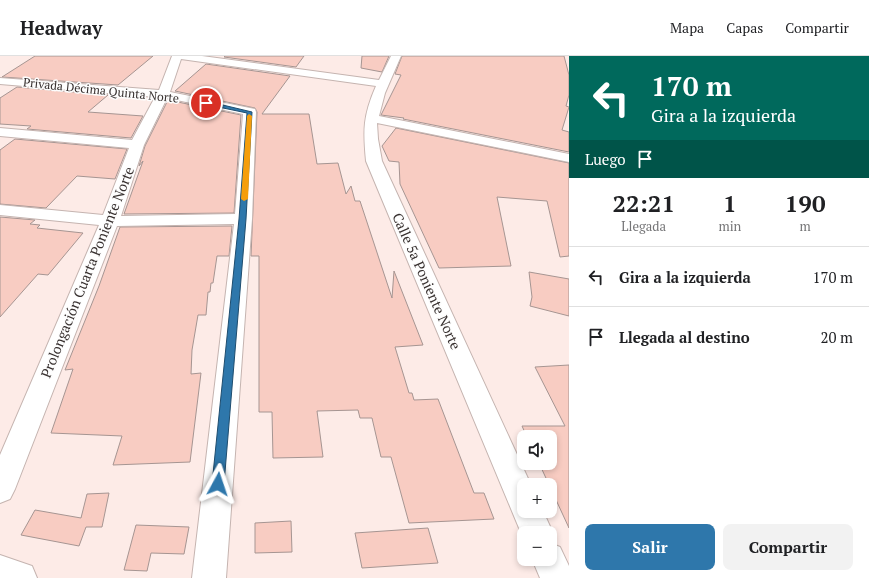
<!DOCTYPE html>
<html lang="es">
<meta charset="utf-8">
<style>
body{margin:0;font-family:"PT Serif",serif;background:#f2f2f2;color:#202124;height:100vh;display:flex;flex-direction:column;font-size:15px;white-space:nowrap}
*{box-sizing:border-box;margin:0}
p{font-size:13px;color:#757577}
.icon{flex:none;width:22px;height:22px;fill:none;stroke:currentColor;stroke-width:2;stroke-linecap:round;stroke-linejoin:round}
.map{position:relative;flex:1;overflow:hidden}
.details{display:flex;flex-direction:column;background:#fff;width:300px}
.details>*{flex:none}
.banner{background:#00695c;color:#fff;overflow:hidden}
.tools{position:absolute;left:517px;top:374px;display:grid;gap:8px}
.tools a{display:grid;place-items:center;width:40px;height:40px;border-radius:8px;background:#fff;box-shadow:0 2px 6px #0003;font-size:20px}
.pin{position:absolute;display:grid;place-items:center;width:34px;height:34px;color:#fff;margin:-17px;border:2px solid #fff;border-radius:50%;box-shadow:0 1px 4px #0007}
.me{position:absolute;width:44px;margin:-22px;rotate:5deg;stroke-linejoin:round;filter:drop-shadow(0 0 3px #0008)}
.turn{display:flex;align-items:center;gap:14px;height:84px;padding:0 16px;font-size:18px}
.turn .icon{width:52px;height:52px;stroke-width:2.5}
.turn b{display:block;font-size:28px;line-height:34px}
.then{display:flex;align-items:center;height:38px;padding:0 16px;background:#0003;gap:8px;font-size:15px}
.eta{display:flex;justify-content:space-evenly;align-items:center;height:68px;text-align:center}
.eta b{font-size:24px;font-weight:600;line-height:28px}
.button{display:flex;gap:8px;margin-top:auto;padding:8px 16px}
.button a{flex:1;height:46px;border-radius:8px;background:#2e77ab;color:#fff;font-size:16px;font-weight:600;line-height:46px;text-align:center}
.button a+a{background:#f2f2f2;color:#202124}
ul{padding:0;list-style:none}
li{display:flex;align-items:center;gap:12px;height:60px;padding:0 16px;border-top:1px solid #e0e0e0}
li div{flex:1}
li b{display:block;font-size:15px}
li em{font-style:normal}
header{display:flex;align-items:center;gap:24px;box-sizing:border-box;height:56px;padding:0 20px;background:#fff;border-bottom:1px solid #e0e0e0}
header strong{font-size:19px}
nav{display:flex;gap:22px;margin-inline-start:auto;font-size:14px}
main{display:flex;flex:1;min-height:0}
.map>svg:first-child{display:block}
</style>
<header>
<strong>Headway</strong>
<nav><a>Mapa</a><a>Capas</a><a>Compartir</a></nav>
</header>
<main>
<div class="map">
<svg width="569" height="522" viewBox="0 0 569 522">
<rect width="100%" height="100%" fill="#fdebe7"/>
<g fill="#f8ccc2" stroke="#a69592">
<path d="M35 0H153L118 29 2 21Z"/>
<path d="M225 0H304L296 11 224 1Z"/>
<path d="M362 0H389L382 16 361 12Z"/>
<path d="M402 0H564L569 19V39L566 50 569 51 562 74 569 76V96L403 63 404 62 381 59 401 19 395 18Z"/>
<path d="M206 8 290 20 262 58H309L317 108 338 107 346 138 351 130 355 145H360L392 242 394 215 423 289 395 291 409 337H412L414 344 438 343 474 437H484L494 463 409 467 391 401H381L372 362H360L358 354 317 355 323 401 273 402 272 356H259V200H251L257 56 255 52 175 35Z"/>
<path d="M17 31 108 39 88 56 143 60 131 82 27 73 31 70 0 68V42Z"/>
<path d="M168 44 241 59 234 157 124 158 143 105 139 110 145 90Z"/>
<path d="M396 72 569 107V200L560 201 547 145 497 141 511 210 439 212 400 128 399 106 389 105 382 90Z"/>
<path d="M15 83 127 93 115 123 77 120 46 152 0 148V94Z"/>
<path d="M0 161 35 164 30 168 40 169 37 172 83 177 48 219 38 218 0 261Z"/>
<path d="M232 170 229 200H217L213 227H211L210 236H208L206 259H198L192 294 191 318 201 317 190 406 113 409 122 380 51 377 73 313 65 314 99 230 120 171Z"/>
<path d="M529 216 569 223V260L530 250 532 241Z"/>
<path d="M569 309V472L539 407H550V381H527L522 370H565L535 311Z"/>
<path d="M109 437 102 471H86L79 490 21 479 35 454 81 462 87 438Z"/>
<path d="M291 465 292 496 255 497V467Z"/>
<path d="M136 469 189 471 184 498 151 497 147 515 124 514Z"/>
<path d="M428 472 438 507 362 512 355 477Z"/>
</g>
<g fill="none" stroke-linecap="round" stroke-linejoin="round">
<g stroke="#c5b4b0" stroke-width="2">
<g id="minor">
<path d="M172 0H202L379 24 391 0H401L385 37 379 60 569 98V106L377 67 378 83 382 105 531 429H524V455H543L553 477 550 484V477H524V484L366 105C363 74 363 60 376 30L181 3 170 36 255 53 256 56 252 163 226 522H192L234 168 117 170 15 433 10 443 0 447V399L99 169 0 159V149L103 159 129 92 0 80V72L132 84 155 41 0 28V22L159 34ZM167 42 243 58 235 158 121 160 144 89Z"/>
<path d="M550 487 560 491 569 510V522H540L532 503H550Z"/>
<path d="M0 499 32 510 37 522H0Z"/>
</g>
</g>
<use href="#minor" fill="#fff" fill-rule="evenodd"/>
</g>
<path fill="#2e77ab" stroke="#1e4d6f" d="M206 45 252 56 246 163 224 428 222 432 218 434 214 432 212 428 239 163 247 57 204 48V46Z"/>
<path fill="#f59e0b" d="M249 58 252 60 248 143 244 145 241 143 247 60Z"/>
<g text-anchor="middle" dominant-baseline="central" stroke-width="3" stroke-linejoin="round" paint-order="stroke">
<g font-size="12" fill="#37302f" stroke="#fdfdfd">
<text transform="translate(101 34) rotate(6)">Privada Décima Quinta Norte</text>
</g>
<g font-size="14" fill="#37302f" stroke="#fdfdfd">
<text transform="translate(87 216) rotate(-68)">Prolongación Cuarta Poniente Norte</text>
<text transform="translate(427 225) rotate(66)">Calle 5a Poniente Norte</text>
</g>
</g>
</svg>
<div class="tools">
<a><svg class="icon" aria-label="sound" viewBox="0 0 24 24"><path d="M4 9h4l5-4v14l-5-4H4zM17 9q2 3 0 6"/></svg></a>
<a>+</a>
<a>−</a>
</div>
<div class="pin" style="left:206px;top:47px;background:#d93025"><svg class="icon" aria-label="arrive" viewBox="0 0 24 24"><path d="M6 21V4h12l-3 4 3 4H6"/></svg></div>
<svg class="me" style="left:218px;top:428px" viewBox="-20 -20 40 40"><path d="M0-17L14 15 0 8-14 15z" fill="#2e77ab" stroke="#fff" stroke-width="4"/></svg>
</div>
<section class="details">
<div class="banner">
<div class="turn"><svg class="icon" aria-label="left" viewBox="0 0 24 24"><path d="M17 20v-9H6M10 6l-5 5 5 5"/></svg><div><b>170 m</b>Gira a la izquierda</div></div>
<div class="then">Luego<svg class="icon" aria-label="arrive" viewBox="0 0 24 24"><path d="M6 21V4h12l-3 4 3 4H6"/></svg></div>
</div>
<div class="eta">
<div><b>22:21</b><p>Llegada</p></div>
<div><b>1</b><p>min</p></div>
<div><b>190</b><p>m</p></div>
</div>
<ul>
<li><svg class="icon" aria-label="left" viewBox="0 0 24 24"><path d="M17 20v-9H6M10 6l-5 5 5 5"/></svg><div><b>Gira a la izquierda</b></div><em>170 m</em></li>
<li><svg class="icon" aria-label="arrive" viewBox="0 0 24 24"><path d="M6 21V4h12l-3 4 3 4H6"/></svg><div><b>Llegada al destino</b></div><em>20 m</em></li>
</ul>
<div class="button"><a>Salir</a><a>Compartir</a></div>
</section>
</main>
